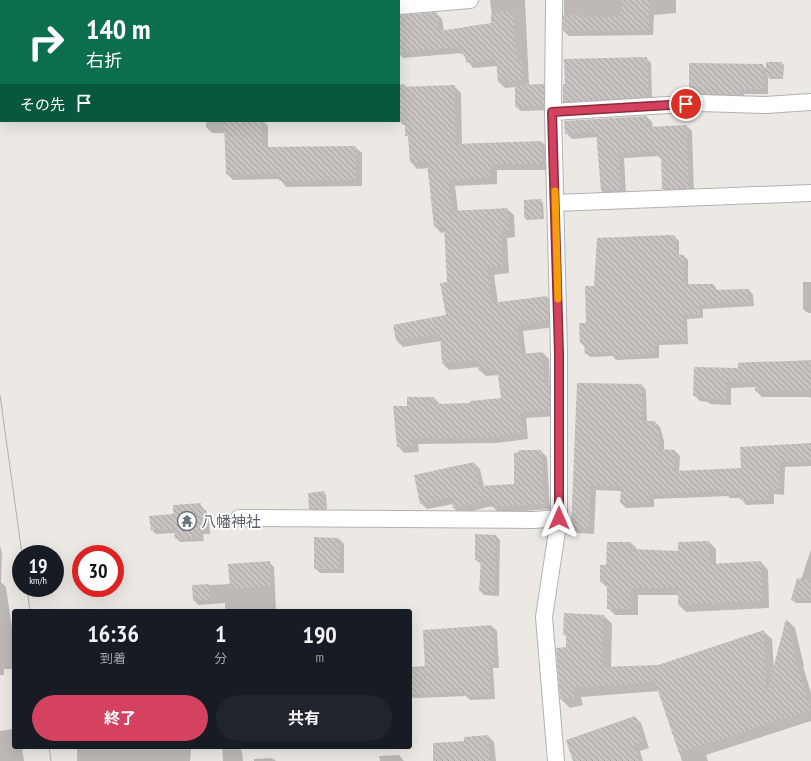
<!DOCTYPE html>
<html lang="ja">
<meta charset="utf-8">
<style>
body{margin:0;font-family:"PT Sans Narrow","Noto Sans JP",sans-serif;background:#20242c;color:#f1f3f6;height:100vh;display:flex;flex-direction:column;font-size:15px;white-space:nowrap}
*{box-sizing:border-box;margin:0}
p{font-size:13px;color:#9ea1a6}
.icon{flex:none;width:22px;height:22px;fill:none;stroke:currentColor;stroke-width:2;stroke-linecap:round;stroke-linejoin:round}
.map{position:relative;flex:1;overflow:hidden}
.panel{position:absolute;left:12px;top:609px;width:400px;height:140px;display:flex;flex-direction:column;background:#171b24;border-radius:4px;box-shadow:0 4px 16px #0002}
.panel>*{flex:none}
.top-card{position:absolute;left:0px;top:0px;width:400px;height:122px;box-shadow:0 4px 16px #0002;background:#0b6e4f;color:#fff;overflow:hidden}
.speed{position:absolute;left:12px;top:545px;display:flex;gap:8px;font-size:20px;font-weight:700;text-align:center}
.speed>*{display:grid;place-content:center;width:52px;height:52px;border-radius:50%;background:#171b24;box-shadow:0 4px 16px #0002;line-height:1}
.speed small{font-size:10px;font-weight:400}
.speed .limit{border:6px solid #d22;background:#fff;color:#111}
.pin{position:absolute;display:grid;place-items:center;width:34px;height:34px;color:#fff;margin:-17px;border:2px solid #fff;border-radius:50%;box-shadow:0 1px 4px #0007}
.me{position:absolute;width:44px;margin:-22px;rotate:0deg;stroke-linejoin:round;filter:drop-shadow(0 0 3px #0008)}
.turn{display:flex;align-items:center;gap:14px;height:84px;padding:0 20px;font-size:18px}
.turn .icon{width:52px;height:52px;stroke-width:2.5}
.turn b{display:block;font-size:28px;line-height:34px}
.then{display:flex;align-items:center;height:38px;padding:0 20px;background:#0003;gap:8px;font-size:15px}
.eta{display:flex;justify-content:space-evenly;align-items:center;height:68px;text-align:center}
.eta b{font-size:24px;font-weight:700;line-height:28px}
.button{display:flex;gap:8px;margin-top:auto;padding:8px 20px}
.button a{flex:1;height:46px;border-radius:24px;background:#d44260;color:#fff;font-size:16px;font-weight:700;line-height:46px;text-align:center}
.button a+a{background:#20242c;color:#f1f3f6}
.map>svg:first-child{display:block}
</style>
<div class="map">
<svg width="811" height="761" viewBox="0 0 811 761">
<defs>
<pattern id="building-back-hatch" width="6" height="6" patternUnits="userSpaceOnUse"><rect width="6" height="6" fill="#c8c3c0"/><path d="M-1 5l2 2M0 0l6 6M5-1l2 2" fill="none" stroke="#a6a29f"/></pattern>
</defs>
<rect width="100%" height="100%" fill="#ece8e4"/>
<g fill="#0003">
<rect x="71" y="0" width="106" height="1"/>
<path d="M371 0H405L399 1Z"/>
<path d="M490 0H525L529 85H543L548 90V110L521 111 516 107V87L505 88 499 82 497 66 473 68 462 53 403 58 399 54V16L436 13 442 19 444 32 493 24Z"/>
<path d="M564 0H676V13L654 15 653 35 569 36 564 31Z"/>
<path d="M646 58 651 63 652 98 568 106 564 101Z"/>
<path d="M782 63 784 65 783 79H770L768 77V94H744V99H695L690 94 763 65 767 70Z"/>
<path d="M404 84 407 88 454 86 461 93 462 145 542 142 548 148V170H497V184L455 186 458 211 507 209 514 215 515 237 507 238 509 273 494 275 498 303 547 297 553 304 555 327 523 331 526 354 543 353 549 359 550 385 556 390V416L526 418 528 439 496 443 418 444 419 452 404 453 398 446 408 407 434 398 440 404H471L503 399 499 375 486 376 479 370V367L449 370 443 364 441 341 403 347 397 341 394 325 447 315 448 283 445 232 441 233 435 226 429 168 417 169 411 162 410 139 406 135V125H403L399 120V85Z"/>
<path d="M647 117 652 122 653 128 687 126 692 131 694 194H669L663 188 662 160 658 156 624 158 626 195 608 197 602 191 597 137 572 139 566 133Z"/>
<path d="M206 121H263L268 126V148L355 147 362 153V186L286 187 280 179 233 180 227 174 226 133H212L206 127Z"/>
<path d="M541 200 543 203 544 219 527 220 525 218Z"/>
<path d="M675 237 679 241V255L684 256 688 260V285H714L718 291 749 290 753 295 754 306 703 309V318L687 319 688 344 659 345V358L616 360 613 356 590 357 586 353 585 347 581 343 587 324 595 287Z"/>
<path d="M803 282H811V313H808L803 309Z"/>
<path d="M811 360V398L809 397H762L756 391V387L731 388V405L710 404 708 402 700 401 694 395 739 369V364Z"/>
<path d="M578 384H641L646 390 647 422H655L660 427 664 441V450L675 451 680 456 679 472 742 469 811 444V466L785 467 784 495 774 494V504L746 505 741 498H730L728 496 654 499V507L626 508 621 503V491L596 490 594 534 578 533 572 528Z"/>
<path d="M541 451 547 457 550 509 499 513 492 506 460 514 454 508 453 504 427 509 421 503 474 463 480 469 484 487 515 485 520 453Z"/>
<path d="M324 492 326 495 327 511H312L310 509Z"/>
<path d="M200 504 209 516 210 534H203L204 541 180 542 176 538 175 533 156 534 152 530 174 515Z"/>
<path d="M476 535 496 536 500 540 499 596 484 595 480 591 481 564 476 560Z"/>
<path d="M339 539 344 544V573H320L315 568Z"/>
<path d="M709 542 716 549V565L761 562 768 570 769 608 686 612 679 605V595H638V615H615L608 608V588L601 582 607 566 631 543 638 550 679 552Z"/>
<path d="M0 546 2 553 1 582 6 587 14 641V669H4V675H0Z"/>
<path d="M811 549V603H796L792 600 801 580Z"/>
<path d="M269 562 274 567 276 611H225V603L198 605 194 600 193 586 231 584Z"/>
<path d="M604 616 612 624 611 667 659 666 763 631 772 639 774 671 787 620 795 628 804 666H803L811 693V721L706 755 708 761H682L659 691 581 697 583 705 570 708 561 699 557 649 567 650V637L564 634Z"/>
<path d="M492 626 497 631 499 668H493L495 699 470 700 466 696 415 698 410 697V667L426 666Z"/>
<path d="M635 717 641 723 649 748 640 751 643 761H577Z"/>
<path d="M13 729 14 747H22L24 761H0V731Z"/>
<path d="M488 736 494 742 496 761H434L465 742Z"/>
<path d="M77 747H191V752L190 761H77Z"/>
<path d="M222 747H238L242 751 243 761H223Z"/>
<path d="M399 755 404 761H380L379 756Z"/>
<path d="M272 758 276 761H254V759Z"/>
</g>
<g fill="url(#building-back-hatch)">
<path d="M621 0H649V31H563V15H582L583 17 621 16Z"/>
<path d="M513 11 517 61H522L524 80 498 83 496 60 466 63 465 54H461L460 47 399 52V15L437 12 439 31 491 23V13Z"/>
<path d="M647 57 649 84H648V94H646V97L563 102V84H565L564 59Z"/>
<path d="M766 62H782V78L766 77Z"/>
<path d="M689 63 763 64 764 89 739 90V95L689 94Z"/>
<path d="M544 84V106L515 107V85Z"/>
<path d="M455 85 456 144 542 141V164H491V178L449 180 452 211 508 208 509 230 501 231 503 267 488 268 492 303 547 296 549 321 517 325 521 354 543 352 544 383H550V410L520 412 523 433 490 437 412 438 413 446 397 447 393 406H407V397H434L435 404 470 403V401L501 398 497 369 478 370 477 360 442 364 440 334 396 341 393 325 446 315 440 283 447 282 444 226 434 227 427 162 410 163 408 136H405V119H399V87Z"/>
<path d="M647 116 648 127 687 125 689 188 662 189 661 154 656 155 655 151 619 153 621 190 601 191 596 132 565 134 564 121Z"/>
<path d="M224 121H262V147L356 146V180L279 181V173L226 174Z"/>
<path d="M541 199 542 218H524V200Z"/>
<path d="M671 235 675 236 676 254 684 255V284H714V290L749 289 750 302 699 305 700 314 684 315 685 340 655 341V354L611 356V352L585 354 584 343H580L579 323H586L585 286H594L597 238Z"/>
<path d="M811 361V391H755V381L726 382V399L703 398V396H693L694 367 738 368V363L752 362Z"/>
<path d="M577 383 642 384V421H655L659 435V449L675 450V471L741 468 740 447 811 443V461L780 462 779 490H769V500H740V493L724 494V491L649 494 650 503H620L621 487 591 485 589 529H571Z"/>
<path d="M519 450H541L545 504 491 507V499L453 508 451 497 420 504 414 475 474 462 479 486 514 484V453L519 452Z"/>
<path d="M324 491 325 509H309L308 493Z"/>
<path d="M201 503V510H206L207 530H200V537L175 539 174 529 151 530 149 516 173 514V505Z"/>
<path d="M475 534 496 535 495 592 479 591 481 560H475Z"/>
<path d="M314 537 339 538 340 569H314Z"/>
<path d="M709 541 710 564 761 561 763 601 678 605V588H631V609H607V583L600 582V565H606L607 542H631V549L678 551V542Z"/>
<path d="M270 561 271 586 230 589 228 564Z"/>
<path d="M797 578 811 581V599L791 600Z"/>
<path d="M209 584 210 600 193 601 192 585Z"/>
<path d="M564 613 604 615 602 667 658 665 764 630 766 696 786 619 796 657 795 658 811 710 679 753 655 682 573 688 575 697 560 699 556 648 566 647V649V634L563 635Z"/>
<path d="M492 625 495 664H489L491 694 464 696V692L410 694 411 668H425L423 630Z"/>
<path d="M635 716 643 742 634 745 639 761H573L566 740Z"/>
<path d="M488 735 490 761H433V743L464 741V737Z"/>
</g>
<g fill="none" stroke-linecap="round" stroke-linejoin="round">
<g stroke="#afb3b4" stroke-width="18">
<g id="street">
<path d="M554 0 553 112 559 353V518L544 617 556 761"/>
<path d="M399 6 470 0"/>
<path d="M0 39 1 38"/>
<path d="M553 112 700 103 766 105 811 102"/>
<path d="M555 203 811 193"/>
<path d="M239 518 534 520 559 518"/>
</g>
</g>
<use href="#street" stroke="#fff" stroke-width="16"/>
<g stroke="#afb0b0" stroke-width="1">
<path d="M4 1V0"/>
<path d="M0 12 1 9"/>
<path d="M0 395 22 554"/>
<path d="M27 588 30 611"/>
<path d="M49 747 51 761"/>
</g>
</g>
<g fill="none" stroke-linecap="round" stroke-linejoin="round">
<g stroke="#8a2b3e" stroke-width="10">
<path id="route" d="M559 518V353L552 112 686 104"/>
</g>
<use href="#route" stroke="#d44260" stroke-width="7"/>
<path stroke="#f59e0b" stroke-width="7" d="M555 191 558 299"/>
</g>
<defs>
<g id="temple-ring" transform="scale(1)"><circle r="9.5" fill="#fff" stroke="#6b7280" stroke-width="1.5"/><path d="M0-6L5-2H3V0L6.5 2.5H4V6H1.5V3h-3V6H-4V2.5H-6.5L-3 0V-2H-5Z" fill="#6b7280"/></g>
</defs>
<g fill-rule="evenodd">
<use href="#temple-ring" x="187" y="521"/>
</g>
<g text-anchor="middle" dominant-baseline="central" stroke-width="3.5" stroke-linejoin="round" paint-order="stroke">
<g font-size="15" fill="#5b616d" stroke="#fff" text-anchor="start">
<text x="201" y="521">八幡神社</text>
</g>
</g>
</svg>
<div class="speed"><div>19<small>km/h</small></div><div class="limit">30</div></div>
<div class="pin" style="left:686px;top:104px;background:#d93025"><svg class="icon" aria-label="arrive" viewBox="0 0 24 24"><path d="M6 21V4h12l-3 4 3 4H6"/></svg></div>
<svg class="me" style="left:559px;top:518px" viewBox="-20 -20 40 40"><path d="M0-17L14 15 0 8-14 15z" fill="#d44260" stroke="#fff" stroke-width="4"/></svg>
<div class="top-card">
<div class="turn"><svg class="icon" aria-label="right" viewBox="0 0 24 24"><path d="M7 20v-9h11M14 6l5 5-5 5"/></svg><div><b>140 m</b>右折</div></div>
<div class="then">その先<svg class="icon" aria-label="arrive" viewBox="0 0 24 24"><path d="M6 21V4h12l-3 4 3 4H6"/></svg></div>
</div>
<section class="panel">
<div class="eta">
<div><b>16:36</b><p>到着</p></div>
<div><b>1</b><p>分</p></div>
<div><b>190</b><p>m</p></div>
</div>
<div class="button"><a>終了</a><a>共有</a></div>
</section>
</div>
